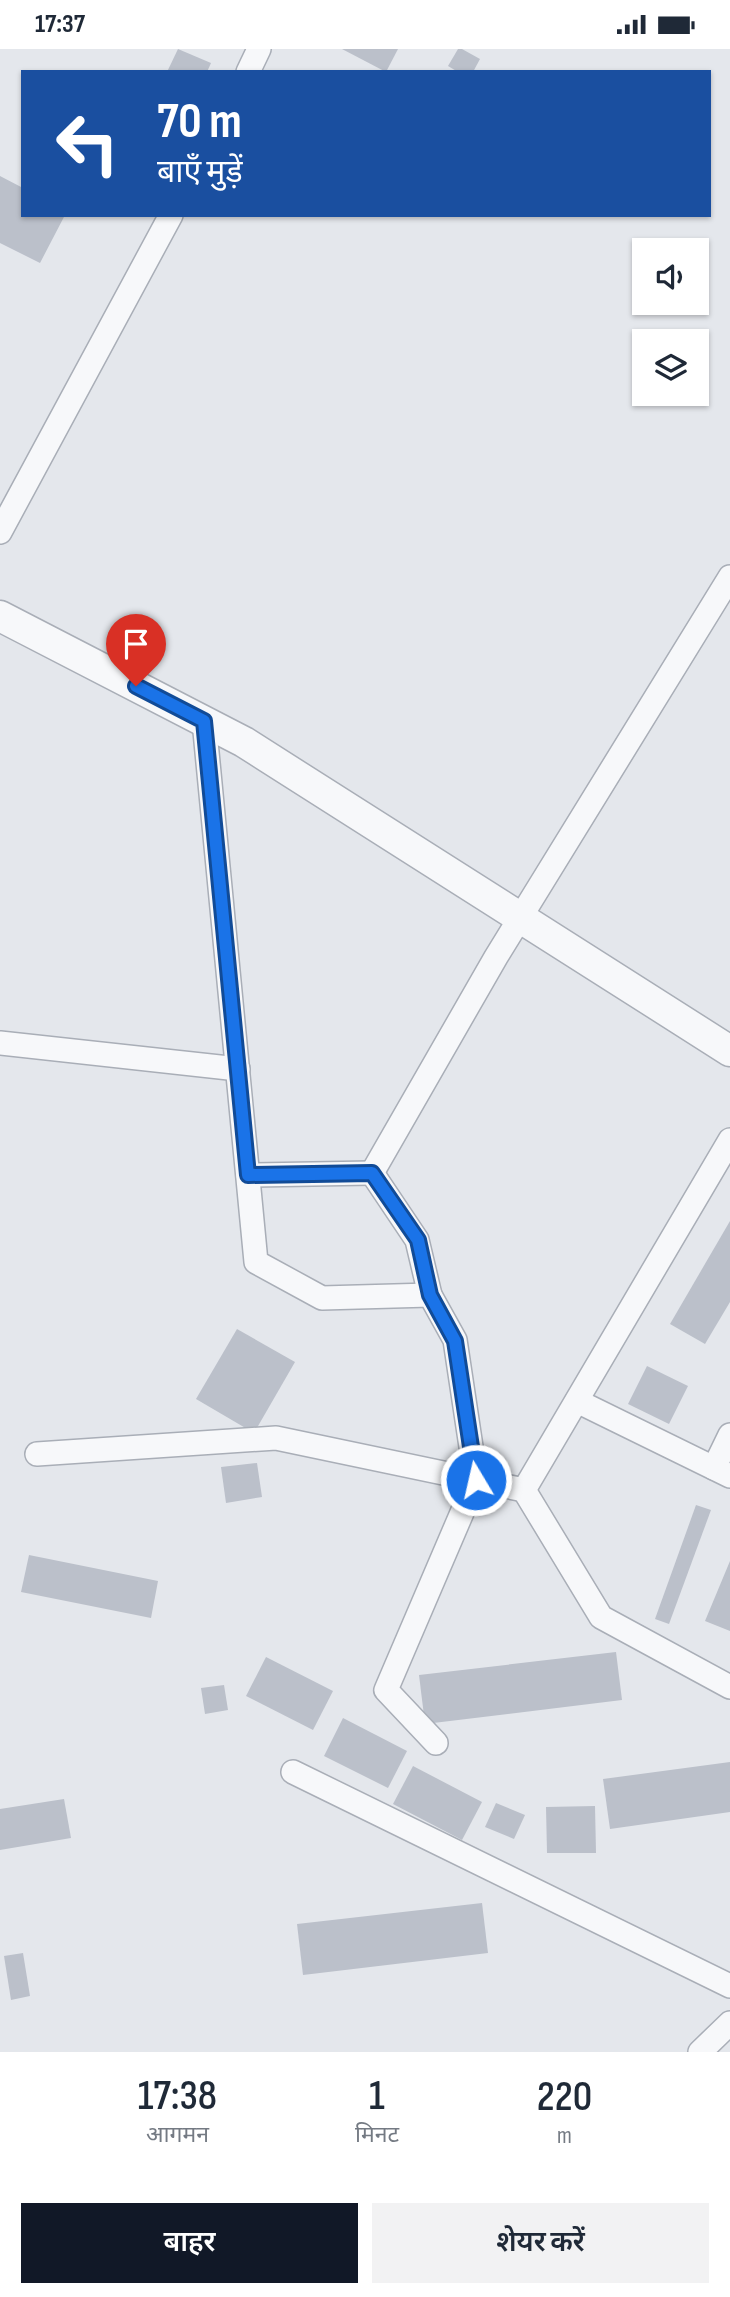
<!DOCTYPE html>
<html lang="hi">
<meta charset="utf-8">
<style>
body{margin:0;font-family:"Sofia Sans Condensed","Noto Sans Devanagari",sans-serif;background:#f2f2f3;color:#1f2937;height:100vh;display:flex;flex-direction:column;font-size:26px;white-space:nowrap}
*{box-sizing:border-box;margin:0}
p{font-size:23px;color:#747a83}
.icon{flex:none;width:38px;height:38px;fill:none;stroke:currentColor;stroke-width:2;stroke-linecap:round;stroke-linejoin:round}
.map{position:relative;height:2003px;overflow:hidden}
.sheet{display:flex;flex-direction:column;background:#fff;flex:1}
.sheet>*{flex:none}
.hud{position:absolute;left:21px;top:21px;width:690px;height:147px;border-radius:0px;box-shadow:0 2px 5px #0004;background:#1a4fa0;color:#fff;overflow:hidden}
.fabs{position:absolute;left:632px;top:189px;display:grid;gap:14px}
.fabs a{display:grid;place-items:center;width:77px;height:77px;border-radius:0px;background:#fff;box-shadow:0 2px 5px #0004;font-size:35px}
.pin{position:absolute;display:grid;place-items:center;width:60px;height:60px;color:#fff;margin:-72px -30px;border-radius:50% 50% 50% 0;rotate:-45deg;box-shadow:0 0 7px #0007}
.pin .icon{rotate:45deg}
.me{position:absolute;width:77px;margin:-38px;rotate:351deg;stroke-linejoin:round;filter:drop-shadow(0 0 5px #0008)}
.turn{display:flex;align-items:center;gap:24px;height:147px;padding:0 21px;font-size:32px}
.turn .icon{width:91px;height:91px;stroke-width:2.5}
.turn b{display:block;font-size:49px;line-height:60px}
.eta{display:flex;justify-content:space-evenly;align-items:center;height:119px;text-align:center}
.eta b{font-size:42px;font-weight:600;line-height:49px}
.primary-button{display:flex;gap:14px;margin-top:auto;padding:14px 21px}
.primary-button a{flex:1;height:80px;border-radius:0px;background:#111827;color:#fff;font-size:28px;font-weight:600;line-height:80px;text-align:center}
.primary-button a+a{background:#f2f2f3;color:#1f2937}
.status{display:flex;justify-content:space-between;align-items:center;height:49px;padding:0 35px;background:#fff;direction:ltr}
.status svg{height:19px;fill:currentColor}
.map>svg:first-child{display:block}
</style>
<div class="status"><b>17:37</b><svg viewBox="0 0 49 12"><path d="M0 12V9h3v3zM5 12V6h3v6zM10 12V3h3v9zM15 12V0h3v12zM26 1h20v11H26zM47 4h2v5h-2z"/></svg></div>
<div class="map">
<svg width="730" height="2003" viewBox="0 0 730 2003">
<rect width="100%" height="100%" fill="#e4e7ec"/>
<g fill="#bbc0ca">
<path d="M178 0 211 14 207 23H167Z"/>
<path d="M342 0H398L386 23Z"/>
<path d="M458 0H462L480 10 473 23H458L448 17Z"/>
<path d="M0 127 23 139V166H65L40 214 0 194Z"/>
<path d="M730 1172V1253L705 1295 670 1275Z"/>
<path d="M237 1280 295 1313 254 1384 196 1350Z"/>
<path d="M647 1317 688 1337 669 1375 628 1355Z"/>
<path d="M257 1414 262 1448 226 1454 221 1418Z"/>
<path d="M696 1456 711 1461 669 1575 655 1570Z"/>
<path d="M29 1506 158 1532 151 1569 21 1543Z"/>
<path d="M730 1512V1582L705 1572Z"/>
<path d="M616 1603 622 1651 425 1675 419 1626Z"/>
<path d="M266 1608 333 1642 313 1681 246 1647Z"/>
<path d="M224 1636 228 1661 205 1665 201 1639Z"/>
<path d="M343 1669 407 1702 388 1739 324 1707Z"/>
<path d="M730 1713V1763L610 1780 603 1730Z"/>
<path d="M413 1717 482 1753 462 1791 393 1755Z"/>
<path d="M64 1750 71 1789 0 1801V1760Z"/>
<path d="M496 1754 525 1766 514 1790 485 1778Z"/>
<path d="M595 1757 596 1804H547L546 1758Z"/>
<path d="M482 1854 488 1904 303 1926 297 1875Z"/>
<path d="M23 1904 30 1947 11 1951 4 1907Z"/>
</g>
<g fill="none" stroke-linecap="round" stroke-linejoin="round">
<g stroke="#a9aeb7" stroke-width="26">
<g id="minor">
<path d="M248 23 259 0"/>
<path d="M0 483 171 166"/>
<path d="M204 672 256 1213 322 1249 430 1246"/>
<path d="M0 994 238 1020"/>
<path d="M372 1124 496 908 730 528"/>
<path d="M372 1124 417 1191 430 1246 455 1291 476 1431 386 1641 436 1694"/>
<path d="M248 1126 372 1124"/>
<path d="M577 1352 730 1427"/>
<path d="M37 1405 276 1389 524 1441 730 1091"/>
<path d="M714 1419 730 1386"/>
<path d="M524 1441 601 1568 730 1638"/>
<path d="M293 1723 730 1937"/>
<path d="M700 2003 730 1974"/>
</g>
</g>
<g stroke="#a9aeb7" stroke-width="33">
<path id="tertiary" d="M0 567 244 693 730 1002"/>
</g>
<use href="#minor" stroke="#f7f8fa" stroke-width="23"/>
<use href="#tertiary" stroke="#f7f8fa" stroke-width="30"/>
</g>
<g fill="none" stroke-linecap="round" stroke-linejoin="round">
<g stroke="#114b97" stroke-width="18">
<path id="route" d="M136 637 204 672 248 1126 372 1124 418 1191 430 1246 455 1292 476 1431"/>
</g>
<use href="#route" stroke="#1a73e8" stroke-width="12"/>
</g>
</svg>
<div class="fabs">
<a><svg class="icon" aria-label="sound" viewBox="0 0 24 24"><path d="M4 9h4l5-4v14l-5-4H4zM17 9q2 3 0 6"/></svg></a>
<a><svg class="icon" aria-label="layers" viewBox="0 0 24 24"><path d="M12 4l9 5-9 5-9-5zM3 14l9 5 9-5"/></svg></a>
</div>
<div class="pin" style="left:136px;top:637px;background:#d93025"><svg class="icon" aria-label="arrive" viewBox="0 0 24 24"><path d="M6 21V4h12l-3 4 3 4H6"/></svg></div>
<svg class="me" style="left:476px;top:1431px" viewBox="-20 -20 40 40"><circle r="17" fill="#1a73e8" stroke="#fff" stroke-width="3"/><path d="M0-11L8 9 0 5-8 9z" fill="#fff"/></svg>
<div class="hud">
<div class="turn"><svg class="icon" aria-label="left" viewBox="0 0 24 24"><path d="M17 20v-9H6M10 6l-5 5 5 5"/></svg><div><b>70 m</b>बाएँ मुड़ें</div></div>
</div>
</div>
<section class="sheet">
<div class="eta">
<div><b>17:38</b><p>आगमन</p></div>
<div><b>1</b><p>मिनट</p></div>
<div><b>220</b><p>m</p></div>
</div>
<div class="primary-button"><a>बाहर</a><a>शेयर करें</a></div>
</section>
